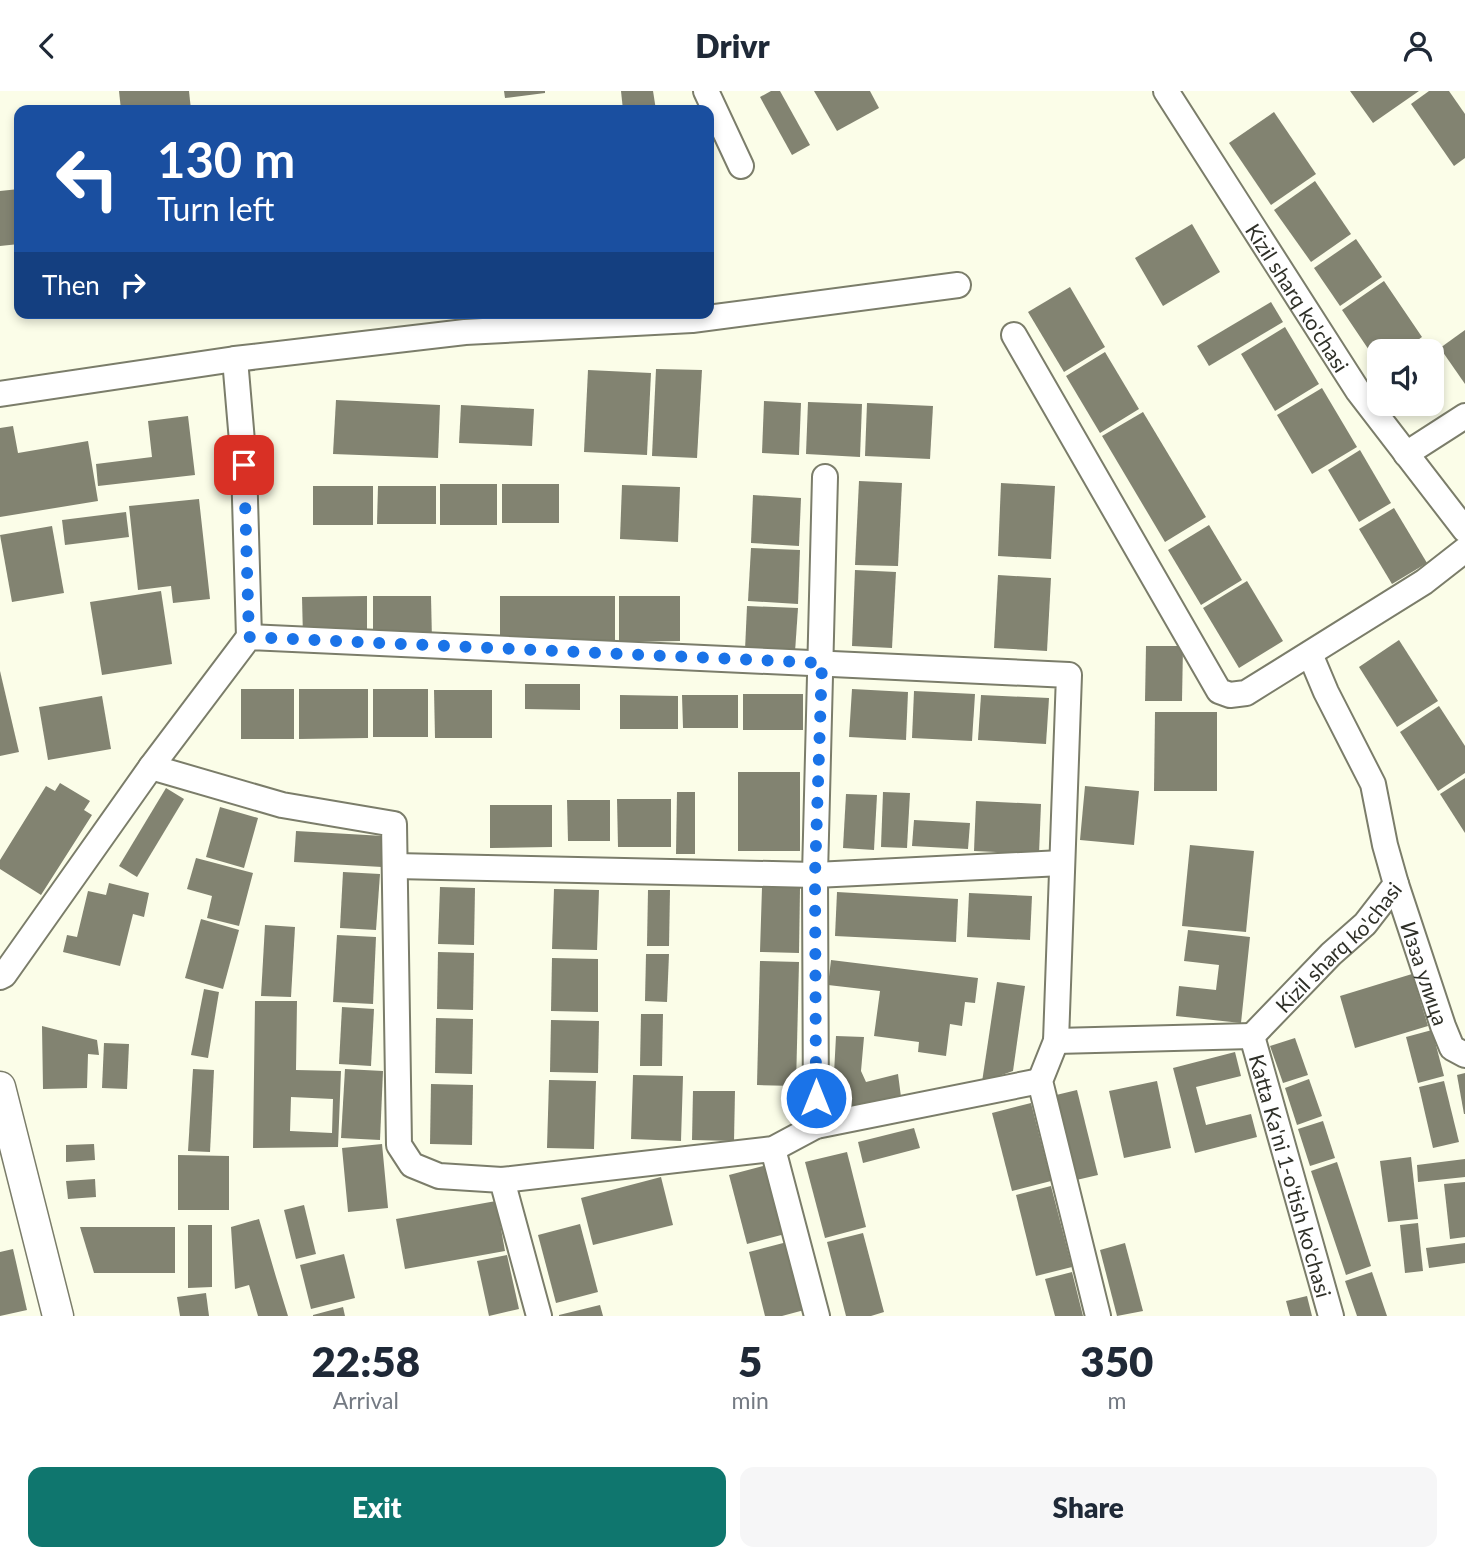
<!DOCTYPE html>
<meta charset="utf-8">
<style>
body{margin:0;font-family:Lato,sans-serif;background:#f6f6f7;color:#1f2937;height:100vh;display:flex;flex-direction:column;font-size:26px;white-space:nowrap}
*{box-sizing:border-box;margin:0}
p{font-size:23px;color:#747a83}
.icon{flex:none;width:38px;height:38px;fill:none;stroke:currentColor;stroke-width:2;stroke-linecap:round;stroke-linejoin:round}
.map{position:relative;height:1225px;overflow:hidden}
.details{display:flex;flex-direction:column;background:#fff;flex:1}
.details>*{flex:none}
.guide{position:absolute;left:14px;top:14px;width:700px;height:214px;border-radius:14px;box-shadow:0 4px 10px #0003;background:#1a4fa0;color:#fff;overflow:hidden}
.tools{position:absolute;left:1367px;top:248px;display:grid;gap:14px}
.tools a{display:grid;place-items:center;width:77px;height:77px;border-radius:14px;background:#fff;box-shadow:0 4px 10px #0003;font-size:35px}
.pin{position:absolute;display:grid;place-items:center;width:60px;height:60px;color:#fff;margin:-30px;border-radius:14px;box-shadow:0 4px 10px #0006}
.me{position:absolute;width:77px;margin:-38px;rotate:0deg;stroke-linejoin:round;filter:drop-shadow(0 0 5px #0008)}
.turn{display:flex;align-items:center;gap:24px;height:147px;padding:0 28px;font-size:32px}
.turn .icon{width:91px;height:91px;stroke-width:2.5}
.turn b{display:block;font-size:49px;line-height:60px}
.then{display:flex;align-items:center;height:66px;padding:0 28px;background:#0003;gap:14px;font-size:26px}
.eta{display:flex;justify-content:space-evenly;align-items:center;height:119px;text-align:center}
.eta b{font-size:42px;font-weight:800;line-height:49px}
.cta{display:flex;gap:14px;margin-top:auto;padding:14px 28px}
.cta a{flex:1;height:80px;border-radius:14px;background:#0f766e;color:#fff;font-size:28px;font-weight:800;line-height:80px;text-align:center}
.cta a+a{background:#f6f6f7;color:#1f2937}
header{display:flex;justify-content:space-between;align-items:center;height:91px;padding:0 28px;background:#fff;font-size:32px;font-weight:800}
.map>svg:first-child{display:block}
</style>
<header><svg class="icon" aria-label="back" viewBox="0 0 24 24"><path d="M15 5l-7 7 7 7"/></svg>Drivr<svg class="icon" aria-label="person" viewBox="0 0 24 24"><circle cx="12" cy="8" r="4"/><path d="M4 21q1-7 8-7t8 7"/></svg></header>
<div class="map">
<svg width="1465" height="1225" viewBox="0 0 1465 1225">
<rect width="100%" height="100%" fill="#fbfde8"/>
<g fill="#828371" fill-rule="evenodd">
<path d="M119 0H189L191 19H121Z"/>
<path d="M504 0H545V2L505 7Z"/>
<path d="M621 0H653L656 19H623Z"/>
<path d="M771 0H780L810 54 792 64 760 6Z"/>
<path d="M814 0H870L879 17 837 40Z"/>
<path d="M1350 0H1419L1373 32Z"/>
<path d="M1429 0H1449L1465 23V67L1454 75 1411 13Z"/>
<path d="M1274 21 1316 83 1271 114 1229 52Z"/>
<path d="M1315 90 1351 143 1311 171 1274 119Z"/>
<path d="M19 98V153L0 155V100Z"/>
<path d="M1192 133 1220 181 1163 215 1135 167Z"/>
<path d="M1356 148 1382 186 1340 215 1314 177Z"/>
<path d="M1384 190 1422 246 1401 261H1379V274L1342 219Z"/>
<path d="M1070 196 1105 256 1064 281 1028 221Z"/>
<path d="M1271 211 1283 231 1209 275 1197 255Z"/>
<path d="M1285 236 1319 293 1275 320 1241 263Z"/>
<path d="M1465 239V293L1440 257Z"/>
<path d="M1105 261 1139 318 1100 342 1066 285Z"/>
<path d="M656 278 702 279 697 367 652 365Z"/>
<path d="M588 279 651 282 647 364 584 361Z"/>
<path d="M1322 297 1357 356 1312 383 1277 324Z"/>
<path d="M336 309 440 314 438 367 333 363Z"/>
<path d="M764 310 801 312 799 364 762 362Z"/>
<path d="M808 311 862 313 860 366 806 363Z"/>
<path d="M867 312 933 315 930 368 865 365Z"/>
<path d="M461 314 534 318 532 355 459 352Z"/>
<path d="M1143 321 1206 426 1165 451 1102 345Z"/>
<path d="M188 325 195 384 98 395 96 373 152 366 148 330Z"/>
<path d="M13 335 18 362 88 350 98 410 0 426V337Z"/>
<path d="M1360 359 1391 412 1359 431 1328 379Z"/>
<path d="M859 390 902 392 898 475 855 474Z"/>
<path d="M1001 392 1055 395 1051 468 998 465Z"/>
<rect x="440" y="393" width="57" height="41"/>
<rect x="502" y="393" width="57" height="39"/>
<path d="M622 394 680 396 678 451 620 448Z"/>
<rect x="313" y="395" width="60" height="39"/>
<path d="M378 395H436V433H377Z"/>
<path d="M753 404 801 407 799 455 751 452Z"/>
<path d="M199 408 210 508 173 512 171 495 138 499 129 415Z"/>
<path d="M1394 417 1427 472 1392 493 1359 438Z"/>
<path d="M126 421 129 446 65 454 62 429Z"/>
<path d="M1209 434 1242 489 1201 514 1168 459Z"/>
<path d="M52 435 64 502 12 511 0 444Z"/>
<path d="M751 457 800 459 798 513 748 510Z"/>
<path d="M855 479 896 481 892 557 852 555Z"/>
<path d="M998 484 1051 487 1047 560 994 557Z"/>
<path d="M1247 490 1283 550 1239 577 1203 517Z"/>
<path d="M161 500 172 573 102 584 90 511Z"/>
<path d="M367 505V548L303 547 302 506Z"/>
<path d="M373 505H431L432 550H373Z"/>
<rect x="500" y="505" width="115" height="46"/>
<path d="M619 505H680V550L619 551Z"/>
<path d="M747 515 798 517 795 561 745 559Z"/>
<path d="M1399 549 1438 610 1397 636 1359 576Z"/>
<path d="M1146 555H1183L1182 610H1145Z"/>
<path d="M0 580 19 661 0 665Z"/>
<path d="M525 593H580V619L525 618Z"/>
<rect x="241" y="598" width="53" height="50"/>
<path d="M299 598H368V647L299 648Z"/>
<rect x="373" y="598" width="55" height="48"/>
<path d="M852 598 908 601 906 649 849 646Z"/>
<path d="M434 599H492V647H435Z"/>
<path d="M914 600 975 603 972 650 912 647Z"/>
<rect x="743" y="603" width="60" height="36"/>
<path d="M620 604 678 605V638H620Z"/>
<path d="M682 604H738V637H683Z"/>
<path d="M981 604 1049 607 1046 653 978 649Z"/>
<path d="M102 605 111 658 48 669 39 616Z"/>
<path d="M1439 615 1465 655V682L1438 700 1400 641Z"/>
<path d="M1155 621H1217V700H1154Z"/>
<rect x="738" y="681" width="62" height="79"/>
<path d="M1465 687V742L1440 703Z"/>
<path d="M60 692 90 710 84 719 92 724 41 804 0 778V769L46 695 55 700Z"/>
<path d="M1085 695 1139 700 1134 754 1080 749Z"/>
<path d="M166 697 184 708 137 786 119 775Z"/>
<path d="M677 701H695V763H676Z"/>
<path d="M883 701 910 702 907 757 881 756Z"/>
<path d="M846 703 877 704 874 759 843 757Z"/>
<path d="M617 708H671V756H618Z"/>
<path d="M567 709H610V750H568Z"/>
<path d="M976 710 1041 713 1039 763 974 760Z"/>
<path d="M490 714H552V756L490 757Z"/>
<path d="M220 716 258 727 244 777 206 766Z"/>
<path d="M914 729 970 732 968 758 912 755Z"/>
<path d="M296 740 384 745 382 776 294 771Z"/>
<path d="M1190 754 1254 760 1246 841 1182 835Z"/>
<path d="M196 767 253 782 239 835 207 827 212 805 187 798Z"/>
<path d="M343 781 380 783 376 839 340 837Z"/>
<path d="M109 792 149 802 144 826 133 823 120 875 63 861 67 844 77 846 88 800 106 804Z"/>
<path d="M440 796 475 797 474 854 438 853Z"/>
<path d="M762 796 800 797 799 862 760 861Z"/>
<path d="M554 798 599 799 597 859 552 858Z"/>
<path d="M648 799H670L669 855H647Z"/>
<path d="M837 801 958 808 956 851 835 845Z"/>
<path d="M969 802 1032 805 1030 849 967 846Z"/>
<path d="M201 828 239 839 223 898 185 887Z"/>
<path d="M265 834 295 836 291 906 261 905Z"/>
<path d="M1188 839 1250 846 1241 932 1176 925 1179 895 1216 899 1219 874 1184 870Z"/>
<path d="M337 844 376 846 373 913 333 911Z"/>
<path d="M438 861 474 862 473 919 437 918Z"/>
<path d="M646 863H669L667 911 645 910Z"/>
<path d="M552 867 598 868V921L551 920Z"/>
<path d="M831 869 978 887 975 912 965 911 962 935 950 933 946 965 918 961 919 951 874 945 880 900 828 894Z"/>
<path d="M760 870 799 871 796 995 757 994Z"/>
<path d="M1412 883 1428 935 1355 957 1340 905Z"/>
<path d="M997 891 1025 895 1013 980 982 991Z"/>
<path d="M204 898 219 901 208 967 191 964Z"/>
<path d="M255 910H297L296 979 341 980 338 1056 253 1057ZM291 1006 333 1008 332 1042 290 1040Z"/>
<path d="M342 916 374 918 371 975 339 973Z"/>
<path d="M641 923H663L662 975H640Z"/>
<path d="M436 927 473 928 472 983 435 982Z"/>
<path d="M551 929 599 930 598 982 550 981Z"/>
<path d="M42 935 97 949 99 964 88 963 87 997 43 998Z"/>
<path d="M1432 939 1444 985 1418 992 1406 946Z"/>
<path d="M836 945 864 946 861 980 866 991 898 983 901 1006 832 1020Z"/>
<path d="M1295 947 1308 984 1283 992 1270 955Z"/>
<path d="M104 952 129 953 127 998 102 997Z"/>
<path d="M1235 961 1241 985 1196 996 1206 1034 1251 1023 1257 1046 1195 1062 1173 977Z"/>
<path d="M193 978 214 979 210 1061 188 1060Z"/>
<path d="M345 978 383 980 380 1049 341 1047Z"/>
<path d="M1465 982V1023H1464L1457 984Z"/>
<path d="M633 984 683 985 681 1050 631 1048Z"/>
<path d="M1309 988 1322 1025 1297 1034 1285 997Z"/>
<path d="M549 989 596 990 594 1058 547 1057Z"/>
<path d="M1157 990 1171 1057 1124 1067 1109 1000Z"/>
<path d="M1444 990 1459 1051 1433 1057 1419 996Z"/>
<path d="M431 993 473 994 472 1054 430 1053Z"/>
<path d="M1077 999 1098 1084 1072 1090 1052 1005Z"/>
<path d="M693 1000H735L734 1050 692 1049Z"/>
<path d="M1031 1012 1051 1090 1012 1100 992 1022Z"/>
<path d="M1323 1030 1335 1067 1310 1075 1298 1038Z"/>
<path d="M914 1037 920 1057 863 1072 858 1051Z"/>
<path d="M94 1053 95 1069 66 1071V1054Z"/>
<path d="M382 1053 388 1117 348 1121 342 1057Z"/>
<path d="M847 1061 866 1136 825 1147 805 1071Z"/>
<path d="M178 1064 229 1065V1119H178Z"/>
<path d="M1411 1066 1418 1128 1388 1131 1380 1070Z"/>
<path d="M1465 1068V1086L1418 1091 1417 1074Z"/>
<path d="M1337 1071 1371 1175 1346 1184 1311 1080Z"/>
<path d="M771 1073 789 1142 747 1153 729 1084Z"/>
<path d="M661 1086 673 1134 593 1154 581 1107Z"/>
<path d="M95 1088 96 1106 68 1108 66 1090Z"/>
<path d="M1465 1091V1146L1450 1148 1444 1093Z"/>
<path d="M1051 1095 1072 1176 1036 1185 1016 1104Z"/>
<path d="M496 1110 505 1160 405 1178 396 1128Z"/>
<path d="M304 1114 316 1163 296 1168 284 1119Z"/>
<path d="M259 1128 276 1186 288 1225H258L249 1194 235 1198 231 1136Z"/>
<path d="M1418 1132 1423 1180 1405 1182 1400 1134Z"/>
<path d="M580 1133 598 1201 556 1212 538 1144Z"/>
<path d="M188 1134H212V1196L188 1197Z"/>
<path d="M80 1136H175V1182H94Z"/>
<path d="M863 1142 884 1221 871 1225H846L827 1151Z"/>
<path d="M791 1150 808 1218 782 1225H765L749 1161Z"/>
<path d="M1125 1152 1143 1220 1117 1225 1100 1159Z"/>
<path d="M1465 1152V1172L1429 1177 1426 1157Z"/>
<path d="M13 1158 27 1219 0 1225V1161Z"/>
<path d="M344 1163 355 1207 311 1218 300 1174Z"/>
<path d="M507 1164 519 1218 489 1225 477 1170Z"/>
<path d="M1072 1181 1083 1225H1055L1045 1188Z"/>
<path d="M1372 1181 1387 1225H1357L1345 1190Z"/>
<path d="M206 1202 209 1225H180L177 1206Z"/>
<path d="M1307 1205 1312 1225H1290L1286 1210Z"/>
<path d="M600 1214 603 1225H559V1224Z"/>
<path d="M343 1216 345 1225H313V1224Z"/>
</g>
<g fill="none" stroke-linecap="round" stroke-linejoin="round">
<g stroke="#7b7d6a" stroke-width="28">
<g id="minor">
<path d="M706 0 741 75"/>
<path id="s1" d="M1166 0 1358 300 1465 439"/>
<path d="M1014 244 1219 600 1230 604 1246 602 1424 491 1465 459"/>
<path d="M235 268 244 374 249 546"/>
<path d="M0 303 235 268 465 241 692 229 958 194"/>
<path d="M1406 363 1465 325"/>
<path d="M151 676 282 714 394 733 399 1054 412 1074 439 1085 502 1089 539 1225"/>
<path d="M395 775 815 784 1062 772"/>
<path id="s2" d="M1396 793 1443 935 1452 957 1465 964"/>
<path d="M0 886 4 884 151 676 249 546 1069 584 1056 950 1040 990 1098 1225"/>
<path id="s3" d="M1252 945 1331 863 1365 833 1396 793 1385 754 1373 693 1326 601 1310 563"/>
<path id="s4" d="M1252 945 1331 1225"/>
<path d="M1056 950 1252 945"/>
<path d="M816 1035 815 784 825 386"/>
<path d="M773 1058 817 1225"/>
<path d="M502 1089 773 1058 816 1035 1040 990"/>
</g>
</g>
<g stroke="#7b7d6a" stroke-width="33">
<path id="tertiary" d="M0 996 58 1225"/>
</g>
<use href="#minor" stroke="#fff" stroke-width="24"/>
<use href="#tertiary" stroke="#fff" stroke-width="30"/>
</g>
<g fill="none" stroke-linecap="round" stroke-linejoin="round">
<path stroke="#1a73e8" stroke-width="12" stroke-dasharray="0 21.6" d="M244 374 249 546 822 572 815 784 816 1007"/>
</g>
<g text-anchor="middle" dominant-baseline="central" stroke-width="5" stroke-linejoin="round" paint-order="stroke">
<g font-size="21" fill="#2f3028" stroke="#fbfde8">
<text stroke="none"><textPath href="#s1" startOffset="245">Kizil sharq ko'chasi</textPath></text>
<text stroke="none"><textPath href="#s3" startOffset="124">Kizil sharq ko'chasi</textPath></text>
<text stroke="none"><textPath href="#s2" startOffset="94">Изза улица</textPath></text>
<text stroke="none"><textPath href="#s4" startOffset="145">Katta Ka'ni 1-o'tish ko'chasi</textPath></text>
</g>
</g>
</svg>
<div class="tools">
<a><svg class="icon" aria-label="sound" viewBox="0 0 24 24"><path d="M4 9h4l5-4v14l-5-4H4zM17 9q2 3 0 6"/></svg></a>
</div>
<div class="pin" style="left:244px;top:374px;background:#d93025"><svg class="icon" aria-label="arrive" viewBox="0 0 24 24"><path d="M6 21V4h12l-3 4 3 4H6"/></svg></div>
<svg class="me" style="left:816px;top:1007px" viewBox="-20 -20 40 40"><circle r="17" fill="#1a73e8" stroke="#fff" stroke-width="3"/><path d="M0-11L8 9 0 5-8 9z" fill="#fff"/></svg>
<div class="guide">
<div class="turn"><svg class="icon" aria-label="left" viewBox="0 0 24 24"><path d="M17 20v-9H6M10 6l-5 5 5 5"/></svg><div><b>130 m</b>Turn left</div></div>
<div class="then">Then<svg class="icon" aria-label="right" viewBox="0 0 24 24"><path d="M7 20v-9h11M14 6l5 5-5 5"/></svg></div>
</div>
</div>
<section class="details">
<div class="eta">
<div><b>22:58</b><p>Arrival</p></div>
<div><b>5</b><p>min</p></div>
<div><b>350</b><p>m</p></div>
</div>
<div class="cta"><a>Exit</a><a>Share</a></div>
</section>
